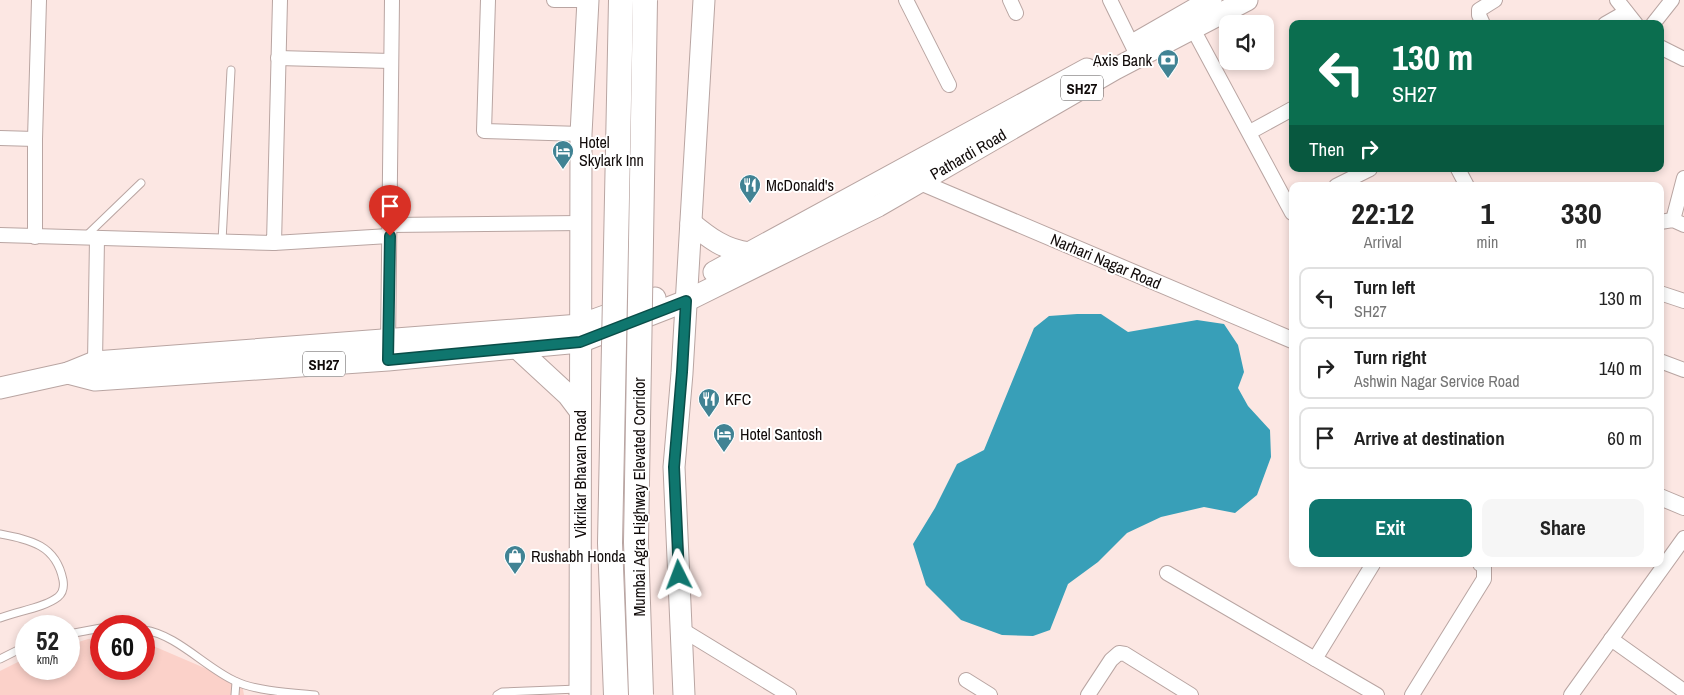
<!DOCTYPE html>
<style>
body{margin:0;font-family:"Archivo Narrow",sans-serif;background:#f6f6f6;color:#222;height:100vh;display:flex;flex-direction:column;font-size:19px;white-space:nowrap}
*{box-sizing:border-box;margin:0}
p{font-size:16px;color:#767676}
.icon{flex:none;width:28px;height:28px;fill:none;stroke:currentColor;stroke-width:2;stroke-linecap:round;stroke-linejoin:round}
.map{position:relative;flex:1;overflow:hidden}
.panel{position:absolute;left:1289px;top:182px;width:375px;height:385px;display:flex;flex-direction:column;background:#fff;border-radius:10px;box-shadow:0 2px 8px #0003}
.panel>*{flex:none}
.hud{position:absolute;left:1289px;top:20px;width:375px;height:152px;border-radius:10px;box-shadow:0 2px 8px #0003;background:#0b6e4f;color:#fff;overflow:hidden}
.buttons{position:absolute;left:1219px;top:15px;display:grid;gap:10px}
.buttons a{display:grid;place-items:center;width:55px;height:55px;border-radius:10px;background:#fff;box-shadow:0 2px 8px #0003;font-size:25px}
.speed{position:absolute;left:15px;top:615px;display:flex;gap:10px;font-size:25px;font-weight:700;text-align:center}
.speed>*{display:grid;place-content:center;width:65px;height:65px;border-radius:50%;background:#fff;box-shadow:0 2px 8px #0003;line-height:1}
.speed small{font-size:12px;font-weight:400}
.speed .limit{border:8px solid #d22;background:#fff;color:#111}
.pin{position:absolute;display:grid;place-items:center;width:42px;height:42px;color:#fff;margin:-51px -21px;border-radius:50% 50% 50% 0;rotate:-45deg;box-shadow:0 0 5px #0007}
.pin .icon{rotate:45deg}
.me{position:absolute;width:55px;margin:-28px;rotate:357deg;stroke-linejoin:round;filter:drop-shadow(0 0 4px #0008)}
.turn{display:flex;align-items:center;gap:18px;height:105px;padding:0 20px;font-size:22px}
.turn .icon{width:65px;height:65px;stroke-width:2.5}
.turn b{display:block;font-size:35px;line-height:42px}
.then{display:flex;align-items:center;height:48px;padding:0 20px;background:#0003;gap:10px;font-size:19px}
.eta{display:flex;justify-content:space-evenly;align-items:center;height:85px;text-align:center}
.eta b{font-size:30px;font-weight:800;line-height:35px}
.primary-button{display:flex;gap:10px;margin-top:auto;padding:10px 20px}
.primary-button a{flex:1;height:58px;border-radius:10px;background:#0f766e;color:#fff;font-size:20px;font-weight:800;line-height:58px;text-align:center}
.primary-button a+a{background:#f6f6f6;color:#222}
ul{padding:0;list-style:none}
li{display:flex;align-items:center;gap:15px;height:62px;margin:0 10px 8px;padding:0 10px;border:2px solid #e0e0e0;border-radius:10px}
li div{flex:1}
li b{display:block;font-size:19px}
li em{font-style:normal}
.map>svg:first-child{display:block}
</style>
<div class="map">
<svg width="1684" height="695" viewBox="0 0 1684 695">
<rect width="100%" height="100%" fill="#fce7e3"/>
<path fill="#fbd1c9" d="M101 638V669H144V642L242 684 244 695H0V671L26 658V669H69V645L88 639Z"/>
<path fill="#389fb8" d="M1077 314H1101L1128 332 1197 320 1224 324 1238 345 1244 372 1238 388 1248 406 1270 430 1271 457 1257 495 1235 513 1204 507 1161 517 1127 533 1098 562 1068 584 1050 630 1033 636 1002 635 961 620 926 585 913 544 935 508 957 464 984 450 1034 328 1049 316Z"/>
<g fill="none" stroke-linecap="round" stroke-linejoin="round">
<g stroke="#b9a5a2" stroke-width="9">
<g id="service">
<path d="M86 236 141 183"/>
<path d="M222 241 231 70"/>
<path d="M0 534C31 540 56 545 63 580 64 586 63 593 58 597 44 608 17 611 0 618"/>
<path d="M107 626H110"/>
<path d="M144 630C176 634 206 668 235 681 255 691 292 693 315 695"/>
<path d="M69 634 101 628"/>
<path d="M0 659 26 646"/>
<path d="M235 695 236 682"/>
<path d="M497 695 502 692 578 689"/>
</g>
</g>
<g stroke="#b9a5a2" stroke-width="16">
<g id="minor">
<path d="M488 0 484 131 581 134"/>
<path d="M554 0H588"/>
<path d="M906 0 949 85"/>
<path d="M1010 0 1016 13"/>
<path d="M1110 0 1136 53"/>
<path d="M1617 0 1636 24"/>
<path d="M1483 24 1479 15V10L1495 0"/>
<path d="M1605 24 1626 12"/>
<path d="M1653 24 1672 0"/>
<path d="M1193 29 1292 213"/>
<path d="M1660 47 1684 59"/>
<path d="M278 58 391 61"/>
<path d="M1250 132 1292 109"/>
<path d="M0 138 35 139"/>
<path d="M1458 169 1467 186"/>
<path d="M1336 186 1370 169"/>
<path d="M1673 220 1684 178"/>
<path d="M1660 222 1673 220 1684 225"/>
<path d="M390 225 581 223"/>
<path d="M0 235 274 243 280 0"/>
<path d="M35 237V139L39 0"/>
<path d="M274 243 389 236"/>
<path d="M1660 293 1684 301"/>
<path d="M388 346 392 0"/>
<path d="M1660 361 1684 370"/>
<path d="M95 362 97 239"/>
<path d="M1167 573 1377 695"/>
<path d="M681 629 789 695"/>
<path d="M1611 639 1684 691"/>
<path d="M1315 659 1373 564"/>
<path d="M966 680 990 695"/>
<path d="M1088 695 1111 660 1119 653 1125 654 1191 695"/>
<path d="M1412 695 1484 579V566L1480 564"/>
<path d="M1571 695 1684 538"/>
</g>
</g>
<g stroke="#b9a5a2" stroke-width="18">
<g id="tertiary">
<path d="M914 176 920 182 1292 340"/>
<path d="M1660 497 1684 507"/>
</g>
</g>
<g stroke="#b9a5a2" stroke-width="23">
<g id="primary">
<path d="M1136 43 1211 0"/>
<path d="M691 223C709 238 725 250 749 253"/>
<path d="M714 272 1087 69"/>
<path d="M516 347 568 395 580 411"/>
<path d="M68 373 95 362 580 325 655 298"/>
<path d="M0 388 68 373 95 380 388 360 580 342 686 301 878 206 1115 69 1247 0"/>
<path d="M580 695 581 134 588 0"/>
<path d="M684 695 674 467 682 373 704 0"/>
</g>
</g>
<use href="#service" stroke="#fff" stroke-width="7"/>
<use href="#minor" stroke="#fff" stroke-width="14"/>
<use href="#tertiary" stroke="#fff" stroke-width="16"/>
<use href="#primary" stroke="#fff" stroke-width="21"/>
<g stroke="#b9a5a2" stroke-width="26" stroke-linecap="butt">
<g id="motorway-bridge">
<path d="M616 695 610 543 621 0"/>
<path d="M641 695 636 542 645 0"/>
</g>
</g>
<use href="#motorway-bridge" stroke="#fff" stroke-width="24"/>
</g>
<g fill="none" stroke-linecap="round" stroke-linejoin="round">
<g stroke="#0a4d48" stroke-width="12">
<path id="route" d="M390 236 388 360 580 342 686 301 682 372 674 467 679 575"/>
</g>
<use href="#route" stroke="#0f766e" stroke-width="9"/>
</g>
<defs>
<g id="bank-pin" transform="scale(1.125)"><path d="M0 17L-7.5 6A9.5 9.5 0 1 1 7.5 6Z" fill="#418394" stroke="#fff"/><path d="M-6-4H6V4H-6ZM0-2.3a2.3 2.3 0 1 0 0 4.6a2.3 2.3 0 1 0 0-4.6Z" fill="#fff"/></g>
<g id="hotel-pin" transform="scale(1.125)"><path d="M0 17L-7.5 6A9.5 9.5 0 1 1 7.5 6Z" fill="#418394" stroke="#fff"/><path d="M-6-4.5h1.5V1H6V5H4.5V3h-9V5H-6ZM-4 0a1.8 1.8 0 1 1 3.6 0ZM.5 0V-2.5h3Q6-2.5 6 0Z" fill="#fff"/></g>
<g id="restaurant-pin" transform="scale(1.125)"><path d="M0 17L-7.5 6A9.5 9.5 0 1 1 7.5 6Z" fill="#418394" stroke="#fff"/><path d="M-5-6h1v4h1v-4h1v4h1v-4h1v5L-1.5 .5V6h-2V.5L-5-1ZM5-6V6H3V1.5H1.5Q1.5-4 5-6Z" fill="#fff"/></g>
<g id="shop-pin" transform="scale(1.125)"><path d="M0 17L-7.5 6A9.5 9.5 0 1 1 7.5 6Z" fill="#418394" stroke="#fff"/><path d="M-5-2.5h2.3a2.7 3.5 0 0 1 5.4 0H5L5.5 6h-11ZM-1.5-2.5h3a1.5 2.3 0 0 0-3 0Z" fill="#fff"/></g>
</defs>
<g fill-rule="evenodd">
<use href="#bank-pin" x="1168" y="60"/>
<use href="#hotel-pin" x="563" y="151"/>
<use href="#restaurant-pin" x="750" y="185"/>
<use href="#restaurant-pin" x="709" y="399"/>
<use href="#hotel-pin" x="724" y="434"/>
<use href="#shop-pin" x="515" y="556"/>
</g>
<g text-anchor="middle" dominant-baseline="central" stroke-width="4" stroke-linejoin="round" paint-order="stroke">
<g fill="#fff" stroke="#585454" stroke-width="1">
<rect x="1061" y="75.5" width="42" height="25" rx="4"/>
<rect x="303" y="351.5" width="42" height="25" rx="4"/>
</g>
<g font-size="15" font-weight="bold" fill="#110b0a">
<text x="1082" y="88">SH27</text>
<text x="324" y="364">SH27</text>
</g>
<g font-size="16" fill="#110b0a" stroke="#fff" text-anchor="start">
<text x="1152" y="60" text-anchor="end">Axis Bank</text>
<text x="579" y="142">Hotel<tspan x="579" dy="18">Skylark Inn</tspan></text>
<text x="766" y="185">McDonald's</text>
<text x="725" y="399">KFC</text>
<text x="740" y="434">Hotel Santosh</text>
<text x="531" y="556">Rushabh Honda</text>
</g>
<g font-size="16" fill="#110b0a" stroke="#fff">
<text transform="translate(968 154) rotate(-30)">Pathardi Road</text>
<text transform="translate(1106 261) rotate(23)">Narhari Nagar Road</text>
<text transform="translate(580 474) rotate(-90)">Vikrikar Bhavan Road</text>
<text transform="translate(639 497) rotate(-90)">Mumbai Agra Highway Elevated Corridor</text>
</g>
</g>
</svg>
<div class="buttons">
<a><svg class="icon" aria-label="sound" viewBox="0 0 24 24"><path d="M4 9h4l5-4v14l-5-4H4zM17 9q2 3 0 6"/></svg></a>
</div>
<div class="speed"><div>52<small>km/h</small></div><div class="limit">60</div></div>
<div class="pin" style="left:390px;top:236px;background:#d93025"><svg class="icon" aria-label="arrive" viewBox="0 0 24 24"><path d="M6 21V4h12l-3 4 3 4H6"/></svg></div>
<svg class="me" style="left:679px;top:575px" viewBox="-20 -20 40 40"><path d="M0-17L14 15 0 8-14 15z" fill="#0f766e" stroke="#fff" stroke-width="4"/></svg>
<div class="hud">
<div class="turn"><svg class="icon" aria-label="left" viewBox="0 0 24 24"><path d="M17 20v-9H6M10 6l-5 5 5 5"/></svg><div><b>130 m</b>SH27</div></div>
<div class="then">Then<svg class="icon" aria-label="right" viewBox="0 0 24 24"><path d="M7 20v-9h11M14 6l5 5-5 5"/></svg></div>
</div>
<section class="panel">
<div class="eta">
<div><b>22:12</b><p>Arrival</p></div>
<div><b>1</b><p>min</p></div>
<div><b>330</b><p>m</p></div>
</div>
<ul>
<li><svg class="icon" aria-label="left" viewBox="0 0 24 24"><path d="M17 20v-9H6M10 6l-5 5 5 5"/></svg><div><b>Turn left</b><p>SH27</p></div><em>130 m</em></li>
<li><svg class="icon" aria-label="right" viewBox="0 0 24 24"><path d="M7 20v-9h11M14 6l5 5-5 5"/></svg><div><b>Turn right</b><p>Ashwin Nagar Service Road</p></div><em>140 m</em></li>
<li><svg class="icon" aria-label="arrive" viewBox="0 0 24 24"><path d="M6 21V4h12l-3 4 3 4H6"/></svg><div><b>Arrive at destination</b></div><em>60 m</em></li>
</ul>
<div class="primary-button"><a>Exit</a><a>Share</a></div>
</section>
</div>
